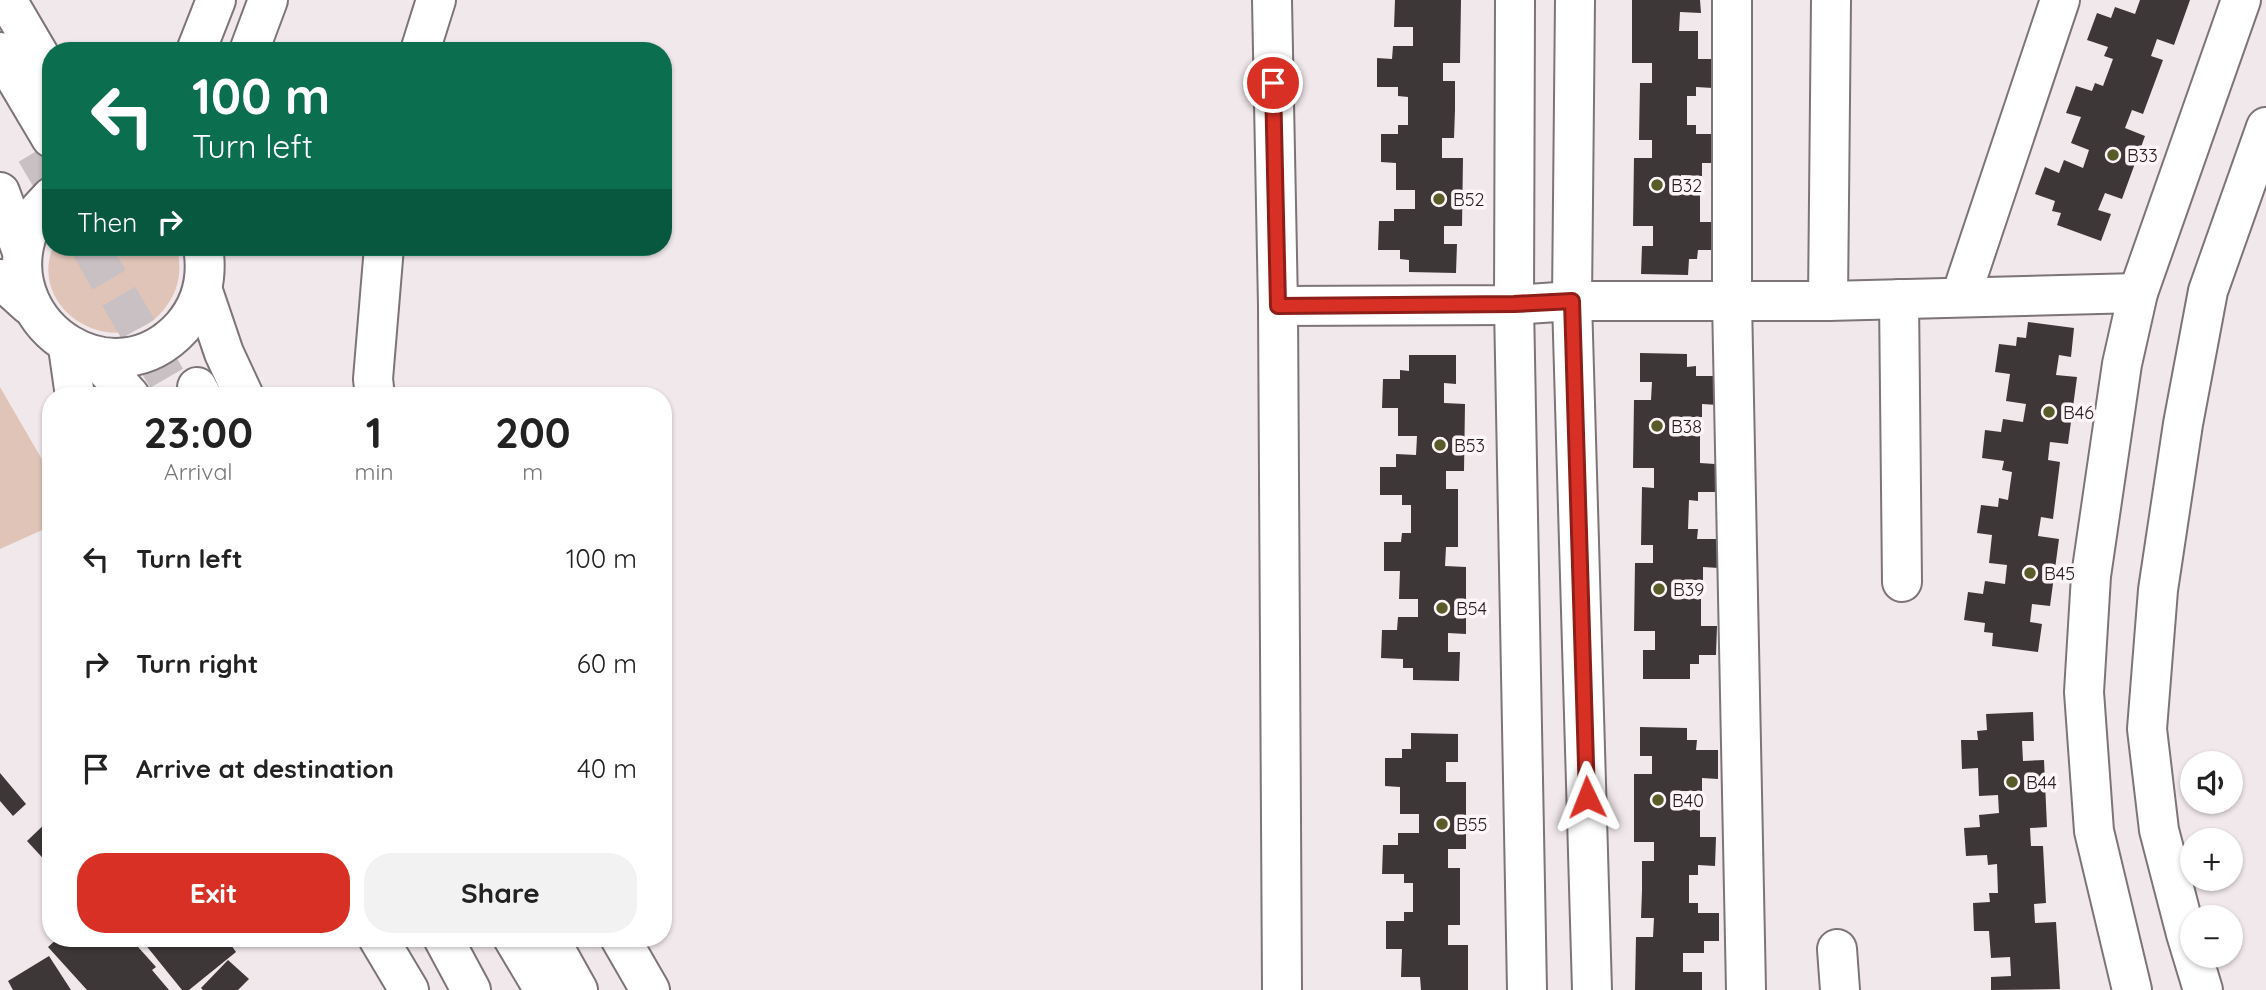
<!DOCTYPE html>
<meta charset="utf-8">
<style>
body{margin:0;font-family:Quicksand,sans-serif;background:#f2f2f2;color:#222;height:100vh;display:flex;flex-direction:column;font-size:26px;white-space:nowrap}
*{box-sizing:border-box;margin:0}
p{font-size:23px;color:#767676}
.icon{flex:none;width:38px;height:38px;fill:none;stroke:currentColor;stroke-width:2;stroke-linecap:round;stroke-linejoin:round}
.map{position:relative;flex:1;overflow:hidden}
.drawer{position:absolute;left:42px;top:387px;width:630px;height:560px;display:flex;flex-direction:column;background:#fff;border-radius:28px;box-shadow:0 2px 5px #0004}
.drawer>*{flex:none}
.top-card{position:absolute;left:42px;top:42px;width:630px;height:214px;border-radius:28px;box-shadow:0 2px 5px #0004;background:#0b6e4f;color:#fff;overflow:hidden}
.buttons{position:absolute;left:2180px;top:751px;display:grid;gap:14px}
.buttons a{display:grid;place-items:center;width:63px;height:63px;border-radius:50%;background:#fff;box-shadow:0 2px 5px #0004;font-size:35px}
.pin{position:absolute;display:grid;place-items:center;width:60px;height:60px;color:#fff;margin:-30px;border:4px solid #fff;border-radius:50%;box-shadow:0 2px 7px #0007}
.me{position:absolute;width:77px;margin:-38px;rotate:358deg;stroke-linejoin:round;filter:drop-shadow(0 0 5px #0008)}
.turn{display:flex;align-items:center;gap:24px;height:147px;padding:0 35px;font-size:32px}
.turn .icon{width:91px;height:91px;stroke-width:2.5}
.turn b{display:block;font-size:49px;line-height:60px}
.then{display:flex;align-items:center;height:66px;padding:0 35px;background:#0003;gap:14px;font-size:26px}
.eta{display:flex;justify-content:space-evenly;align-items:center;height:119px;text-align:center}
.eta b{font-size:42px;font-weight:700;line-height:49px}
.cta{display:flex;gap:14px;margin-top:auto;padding:14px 35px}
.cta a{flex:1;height:80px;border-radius:28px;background:#d93025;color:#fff;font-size:28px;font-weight:700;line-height:80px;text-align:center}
.cta a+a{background:#f2f2f2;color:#222}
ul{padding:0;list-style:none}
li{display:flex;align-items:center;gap:21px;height:105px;padding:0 35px}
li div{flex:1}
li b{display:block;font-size:26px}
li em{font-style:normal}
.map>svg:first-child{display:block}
</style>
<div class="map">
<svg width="2266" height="990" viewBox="0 0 2266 990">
<rect width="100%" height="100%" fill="#f1e8eb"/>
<g fill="#e0c4b8">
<path d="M53 247H176C182 263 180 284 171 299 130 371 25 316 53 247Z"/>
<path d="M0 387 51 475V526L0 549Z"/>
</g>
<g fill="#3e3737">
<path d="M1395 0H1461L1460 63H1443V81H1455V110L1454 138H1442V158H1463L1462 226H1444V244H1457L1456 273 1409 272V260L1400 259V250H1378L1379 221H1394V209H1415V190H1396V163L1381 162V134H1398V125H1408V97L1398 96V87H1377V58L1392 59 1393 46H1413V27H1394Z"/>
<path d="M1632 0H1700L1701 13 1680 12 1679 31H1698V59H1714L1713 88 1696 87V96H1687V125H1696V134H1718L1717 163H1702V176L1681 175V194H1700V222H1715V250H1698L1697 259H1689L1688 275 1641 274 1642 246H1653V226H1633L1634 158H1652V140H1639L1640 83H1652V63H1632Z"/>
<path d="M2140 0H2190L2174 45 2157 39 2151 56 2163 60 2143 114 2132 110 2125 128 2145 136 2122 199 2105 193 2098 210 2111 214 2101 241 2057 225 2061 213 2052 211 2055 201 2035 194 2045 167 2059 173 2064 160 2083 168 2089 150 2071 143 2081 117 2066 113 2076 86 2092 91 2095 83 2103 86 2113 59 2104 56 2108 47 2087 40 2097 13 2111 18 2115 7 2135 14Z"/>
<path d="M2028 322 2074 328 2071 357 2059 355 2056 375 2077 377 2068 444 2050 442 2048 460 2060 462 2053 519 2041 517 2038 536 2059 539 2050 606 2032 604 2030 622 2042 624 2038 652 1992 646 1993 633 1984 632 1985 623 1964 620 1968 592 1983 594 1985 581 2005 584 2007 565 1989 563 1992 535 1977 533 1981 505 1998 507 1999 498 2008 500 2012 472 2002 470 2004 461 1982 458 1985 430 2001 432 2003 419 2023 422 2026 404 2006 401 2010 374 1995 372 1999 344 2016 346 2017 337 2026 338Z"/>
<path d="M1640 353 1687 354V367L1696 366V376H1718V405L1702 404V417H1681V435L1700 436V463L1715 464V492H1698V501L1689 500 1688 529H1698L1697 539H1719V568L1703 567V580H1683L1682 598 1701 599V626H1717L1716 655H1699V664H1690V679H1643V650H1655V631H1634L1635 563H1653V545H1641L1642 487 1654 488V468H1633L1634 400H1651L1652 382H1640Z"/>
<path d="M1409 355H1456V384L1444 383V403L1465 404 1464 471H1446V489H1458V547H1446L1445 566 1466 567V634L1448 633V652H1460L1459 681 1413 680V668H1403V659L1381 658 1382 630H1397L1398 617H1418V599H1399L1400 571H1384V542H1401L1402 533H1411V505H1402V495H1380V467H1396V454L1416 455 1417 436H1398V408H1382L1383 379H1400V370L1409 371Z"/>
<path d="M2033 712 2034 741H2022L2023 761 2044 760 2047 827 2030 828 2031 846H2043L2046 903 2034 904 2035 923 2056 922 2060 989 1991 990V977L2011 976 2010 957 1991 958 1989 931H1974L1973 903 1990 902 1989 893H1998L1997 864 1988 865 1987 855 1966 856 1964 828 1980 827 1979 815 1999 813 1998 795 1979 796 1978 768 1962 769 1961 740H1978L1977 731 1987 730 1986 714Z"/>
<path d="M1640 727 1687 728V740H1697L1696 750H1718V779L1702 778V791H1682L1681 809 1700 810V837H1716L1715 866 1698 865V875H1689V903H1698V913H1719V941H1704V953H1683V972H1702V990H1635L1636 937H1653L1654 918H1641L1642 890V861H1654V842H1634V774H1652V756H1640Z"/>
<path d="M1411 733 1458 734V762H1446V782H1466V849H1448V868H1460V925H1448V945H1468V990H1421L1420 977H1401L1402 949H1386V921H1404V912H1413V883H1404V874H1382L1383 845H1398V833H1419V814H1400V787L1385 786V758H1402V749H1411Z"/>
<path d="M0 773 26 804 13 816 0 801Z"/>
<path d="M51 818V867L27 841Z"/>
<path d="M58 938H130L156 967 152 970 169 990H87L48 947Z"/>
<path d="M140 938H226L236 952 189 990H182Z"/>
<path d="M49 956 71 990H13L8 981Z"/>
<path d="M228 960 249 979 238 990H203L201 988Z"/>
</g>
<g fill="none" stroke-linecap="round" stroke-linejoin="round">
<g stroke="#c8c0c3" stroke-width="38" stroke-dasharray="38 19" stroke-linecap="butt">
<path d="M35 152 51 179"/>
<path d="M90 247 177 396"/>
</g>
<g stroke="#7c7476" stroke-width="42">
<g id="minor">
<path d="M1272 0 1278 306 1282 990"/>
<path d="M1515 0 1514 305 1527 990"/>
<path d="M1575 0 1572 301 1592 990"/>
<path d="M1732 0V301L1746 990"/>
<path d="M420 51 436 0"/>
<path d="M0 279 29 305"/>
<path d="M1961 296 2060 0"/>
<path d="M1899 299 1902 582"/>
<path d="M1828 301 1831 0"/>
<path d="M1278 306 1514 305 1572 301H1828L2138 293"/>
<path d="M68 347 75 396"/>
<path d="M375 396 373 379 384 247"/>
<path d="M378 938 409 990"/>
<path d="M620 938 650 990"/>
<path d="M1837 949 1840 990"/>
<path d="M2132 990 2094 831 2084 692 2091 576 2122 364 2138 293 2241 0"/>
<path d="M2203 990 2186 934 2159 830 2147 729 2158 590 2183 424 2208 291 2266 127"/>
</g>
</g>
<g stroke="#7c7476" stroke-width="42">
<g id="highway">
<path d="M7 0 51 75"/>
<path d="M196 51 216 0"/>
<path d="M249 51 268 0"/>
<path d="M0 52 51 138"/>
<path d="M0 192 21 249"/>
<path d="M51 197C45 204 38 210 33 218 30 223 28 231 26 238 0 328 114 402 182 327 202 304 208 276 203 247"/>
<path d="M203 291 224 353 244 396"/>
<path d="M95 357 130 396"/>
<path d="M197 387 202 396"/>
<path d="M443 938 471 990"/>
<path d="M513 938 544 990"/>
<path d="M549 938 578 990"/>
</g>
</g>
<use href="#minor" stroke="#fff" stroke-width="38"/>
<use href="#highway" stroke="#fff" stroke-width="38"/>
</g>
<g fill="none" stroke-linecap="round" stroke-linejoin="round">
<g stroke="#8d1f18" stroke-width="18">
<path id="route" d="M1273 83 1278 306 1514 304 1572 301 1587 797"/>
</g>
<use href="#route" stroke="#d93025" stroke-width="12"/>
</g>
<g fill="#585c29" stroke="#fef6f8" stroke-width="2.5">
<circle cx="2113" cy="155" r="7"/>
<circle cx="1657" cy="185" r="7"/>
<circle cx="1439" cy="199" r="7"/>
<circle cx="2049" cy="412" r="7"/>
<circle cx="1657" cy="426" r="7"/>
<circle cx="1440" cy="445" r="7"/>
<circle cx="2030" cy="573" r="7"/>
<circle cx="1659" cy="589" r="7"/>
<circle cx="1442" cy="608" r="7"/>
<circle cx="2012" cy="782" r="7"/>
<circle cx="1658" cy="800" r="7"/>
<circle cx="1442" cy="824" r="7"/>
</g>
<g text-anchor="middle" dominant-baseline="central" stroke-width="7" stroke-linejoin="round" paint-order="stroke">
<g font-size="18" fill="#242122" stroke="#fef6f8" text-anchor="start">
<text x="2127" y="155">B33</text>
<text x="1671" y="185">B32</text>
<text x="1453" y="199">B52</text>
<text x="2063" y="412">B46</text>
<text x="1671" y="426">B38</text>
<text x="1454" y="445">B53</text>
<text x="2044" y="573">B45</text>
<text x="1673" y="589">B39</text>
<text x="1456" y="608">B54</text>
<text x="2026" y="782">B44</text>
<text x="1672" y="800">B40</text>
<text x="1456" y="824">B55</text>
</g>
</g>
</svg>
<div class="buttons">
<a><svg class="icon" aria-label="sound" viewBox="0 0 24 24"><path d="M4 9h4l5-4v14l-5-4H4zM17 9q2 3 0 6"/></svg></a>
<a>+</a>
<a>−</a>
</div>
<div class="pin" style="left:1273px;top:83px;background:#d93025"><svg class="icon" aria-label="arrive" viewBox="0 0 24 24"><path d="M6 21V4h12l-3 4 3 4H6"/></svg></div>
<svg class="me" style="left:1587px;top:797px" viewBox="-20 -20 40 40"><path d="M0-17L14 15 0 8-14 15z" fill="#d93025" stroke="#fff" stroke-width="4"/></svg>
<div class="top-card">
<div class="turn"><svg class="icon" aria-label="left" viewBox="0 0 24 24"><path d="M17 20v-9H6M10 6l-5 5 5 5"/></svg><div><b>100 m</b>Turn left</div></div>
<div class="then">Then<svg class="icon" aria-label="right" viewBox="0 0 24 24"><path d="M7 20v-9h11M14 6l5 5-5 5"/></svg></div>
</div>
<section class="drawer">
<div class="eta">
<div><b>23:00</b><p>Arrival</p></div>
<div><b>1</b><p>min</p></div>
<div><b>200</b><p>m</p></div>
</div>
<ul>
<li><svg class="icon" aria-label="left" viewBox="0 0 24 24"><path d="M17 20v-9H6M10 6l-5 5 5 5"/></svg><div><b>Turn left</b></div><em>100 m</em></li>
<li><svg class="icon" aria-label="right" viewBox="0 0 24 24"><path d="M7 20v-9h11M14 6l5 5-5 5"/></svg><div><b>Turn right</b></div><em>60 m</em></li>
<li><svg class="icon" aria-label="arrive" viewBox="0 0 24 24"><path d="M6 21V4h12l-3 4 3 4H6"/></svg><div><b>Arrive at destination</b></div><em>40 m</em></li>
</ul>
<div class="cta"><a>Exit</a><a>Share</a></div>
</section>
</div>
